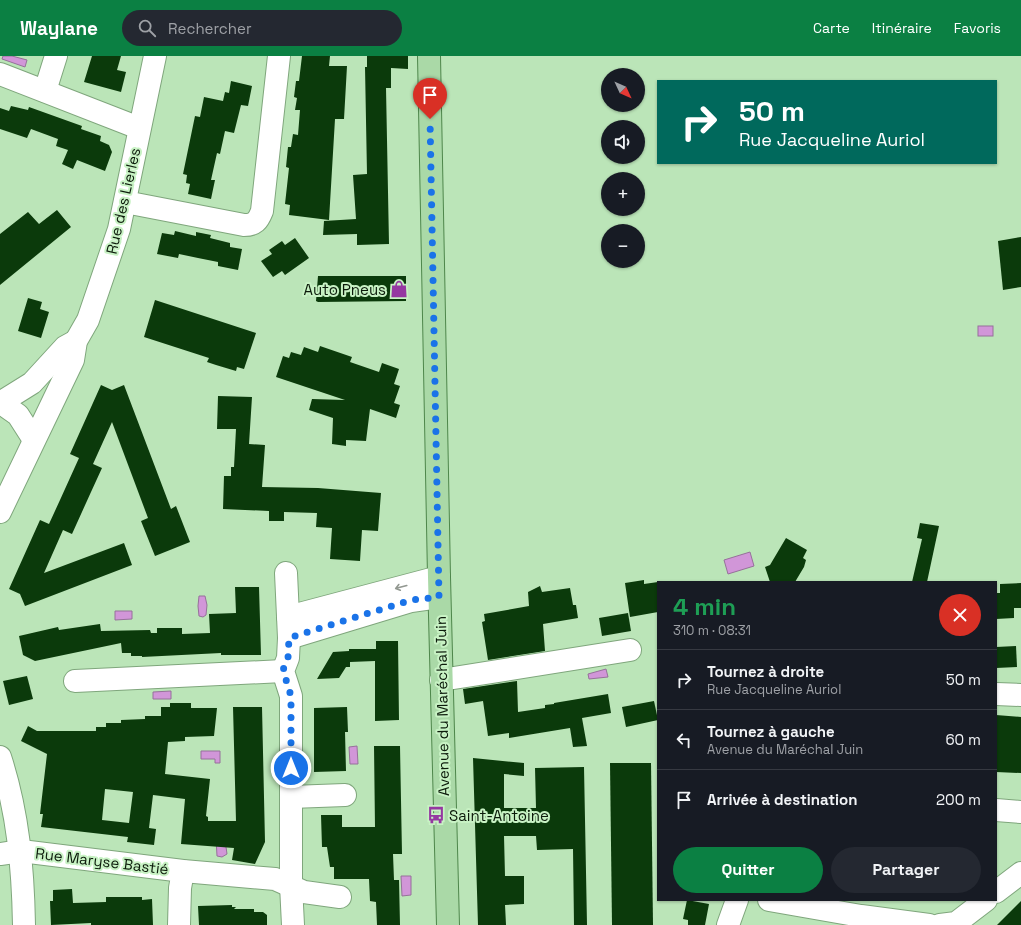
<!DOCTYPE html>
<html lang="fr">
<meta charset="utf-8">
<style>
body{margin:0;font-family:"Space Grotesk",sans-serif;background:#242831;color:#f1f3f6;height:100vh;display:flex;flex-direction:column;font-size:15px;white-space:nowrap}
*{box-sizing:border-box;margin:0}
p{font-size:13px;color:#9ea1a6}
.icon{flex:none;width:22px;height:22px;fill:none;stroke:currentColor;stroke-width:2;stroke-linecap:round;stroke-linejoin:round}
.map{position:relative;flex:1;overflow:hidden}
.sheet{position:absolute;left:657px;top:525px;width:340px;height:320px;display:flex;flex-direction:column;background:#171b24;border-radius:0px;box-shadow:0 1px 3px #0004}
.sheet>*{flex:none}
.hud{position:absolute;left:657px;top:24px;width:340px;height:84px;border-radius:0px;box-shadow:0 1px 3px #0004;background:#00695c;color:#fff;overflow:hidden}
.needle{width:26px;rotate:134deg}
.fabs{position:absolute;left:601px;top:12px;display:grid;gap:8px}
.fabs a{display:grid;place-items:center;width:44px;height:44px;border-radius:50%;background:#171b24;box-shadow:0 1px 3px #0004;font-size:20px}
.pin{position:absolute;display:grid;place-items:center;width:34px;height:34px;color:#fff;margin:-41px -17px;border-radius:50% 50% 50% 0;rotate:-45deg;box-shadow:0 0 4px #0007}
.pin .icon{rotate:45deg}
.me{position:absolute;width:44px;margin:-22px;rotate:0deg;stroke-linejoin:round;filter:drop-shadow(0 0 3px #0008)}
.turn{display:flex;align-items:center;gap:14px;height:84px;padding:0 16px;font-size:18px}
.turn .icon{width:52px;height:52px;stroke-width:2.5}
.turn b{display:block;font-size:28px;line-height:34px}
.round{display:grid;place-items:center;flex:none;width:42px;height:42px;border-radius:21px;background:#242831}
.headline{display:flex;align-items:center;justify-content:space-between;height:68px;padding:0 16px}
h1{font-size:24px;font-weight:700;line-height:30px;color:#1e9e55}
.cta{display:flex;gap:8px;margin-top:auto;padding:8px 16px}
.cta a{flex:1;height:46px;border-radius:24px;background:#0b8043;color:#fff;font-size:16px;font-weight:700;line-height:46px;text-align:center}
.cta a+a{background:#242831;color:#f1f3f6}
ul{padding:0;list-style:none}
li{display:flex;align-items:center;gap:12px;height:60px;padding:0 16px;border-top:1px solid #363941}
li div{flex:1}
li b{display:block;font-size:15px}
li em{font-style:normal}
header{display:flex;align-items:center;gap:24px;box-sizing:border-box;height:56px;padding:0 20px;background:#0b8043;color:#fff}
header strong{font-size:19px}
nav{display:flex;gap:22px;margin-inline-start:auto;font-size:14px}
.search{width:280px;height:36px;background:#242831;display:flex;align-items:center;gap:10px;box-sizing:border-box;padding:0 14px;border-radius:22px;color:#9ea1a6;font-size:15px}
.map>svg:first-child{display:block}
</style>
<header>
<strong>Waylane</strong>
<div class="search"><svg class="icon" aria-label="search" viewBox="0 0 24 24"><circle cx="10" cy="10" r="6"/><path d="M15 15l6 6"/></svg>Rechercher</div>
<nav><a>Carte</a><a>Itinéraire</a><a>Favoris</a></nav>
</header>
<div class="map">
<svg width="1021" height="869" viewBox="0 0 1021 869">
<rect width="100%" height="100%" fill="#bbe5b8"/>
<g fill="#d196d8" stroke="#96719a">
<path d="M3 0H12L27 4 25 11 2 3Z"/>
<rect x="978" y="270" width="15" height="10"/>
<path d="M750 496 754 510 728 518 724 504Z"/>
<path d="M199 540H205L207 549 206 559 203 561 199 560 198 550Z"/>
<path d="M115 555H132V563L115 564Z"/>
<path d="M606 613 608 621 589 623 588 618Z"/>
<path d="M171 635V643H153V636Z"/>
<path d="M357 690 358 708H350L349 691Z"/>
<path d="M201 695H220V707H215V703H201Z"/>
<path d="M216 782 226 791 227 798 222 801 217 800Z"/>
<path d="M401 820H411V839L402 840Z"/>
</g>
<g fill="#0b3a0b" fill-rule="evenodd">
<path d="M92 0H121L117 14 126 16 121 36 84 26Z"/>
<path d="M302 0H330L329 10H347L344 63H335L329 164 289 159 290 149 285 148 289 112 286 111 288 91H291L293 78 298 79 300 54H295L297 42 294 41 296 25H299Z"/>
<path d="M367 0H408V13L391 12V32H386L389 188 357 189V178L323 179 324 165 356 163 353 119 367 118 365 11H369H367Z"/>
<path d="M231 25 252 30 248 50 241 49 234 77 225 75 220 98 217 97 211 124H215L211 143 188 138 190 128 186 127 187 119 183 118 195 60 200 61 204 41 223 45 225 36 229 37Z"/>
<path d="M11 50 28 54 29 51 82 70 81 73 101 80 100 85 109 89 112 96 105 115 77 104 73 113 62 108 68 94 56 90 58 83 31 73 27 82 0 73V52L9 55Z"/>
<path d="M57 154 71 171 0 229V178L28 156 39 168Z"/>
<path d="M175 175 196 180V176L211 179 210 182 230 187V191L242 193 238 214 218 210V206L198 202 179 198 178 202 157 198 162 177 174 179Z"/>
<path d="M1021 181V231L1003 234 998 185Z"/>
<path d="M295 182 309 202 285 219 282 215 273 221 261 205 272 198 269 194 282 185 285 189Z"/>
<path d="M318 220H406V245L318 246 316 245Z"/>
<path d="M28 242 42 246 40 253 49 256 41 282 18 275Z"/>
<path d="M155 244 256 277 244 313 237 311 236 315 216 309 207 306 209 302 144 281Z"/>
<path d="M320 290 352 301 350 306 379 316 382 307 399 313 394 328 400 330 394 347 400 349 396 362 370 353 366 385 346 384V390L332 388 333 362 309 354 312 343 345 344 276 321 283 300 289 302 291 296 301 299 304 291 318 296Z"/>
<path d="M101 329 112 334 124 329 171 453 176 450 190 486 155 500 141 465 148 462 112 366 93 408 102 412 91 436 72 478 63 474 44 517 124 487 132 509 25 550 20 538 9 533 40 464 49 468 60 444 79 402 70 398Z"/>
<path d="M218 340 252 341 249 388 265 389 262 431 318 432 381 437 378 475 362 474 360 505 330 503 332 472 316 471 317 457 284 456V465H269V455L223 453 224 420H231V411H234L236 373H217Z"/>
<path d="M920 467 939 470 927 526H912L922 483 917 482Z"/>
<path d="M786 482 807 494 803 502 806 504 804 511 795 526H770L765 511 770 509Z"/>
<path d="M644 524V528L658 526V556L630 561 625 527Z"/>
<path d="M1021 527V552H1014V562L996 563V537H1000V528Z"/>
<path d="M540 530 542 536 570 532 573 549H576L578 562 543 568 545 595 488 604 482 566 485 565 484 558 529 550 528 536Z"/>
<path d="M235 531H259L261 599H221V597L142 601V600H131V597H122L121 587 35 605 23 599 19 580 58 571 59 574 100 568 101 575 150 574 151 577H157V572H182V578L210 577 209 558 236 557Z"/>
<path d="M628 557 631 575 602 580 599 562Z"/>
<path d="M376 585H398L399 664 375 665V605L350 606V611H346L339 622 317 623 333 596 349 595V593H376Z"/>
<path d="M1016 590 1017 611 996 612V591Z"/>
<path d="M27 620 33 643 9 649 3 625Z"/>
<path d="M517 625 518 656 545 652V649L554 648V647L608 638 611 657 582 662 587 690 573 691 570 672 509 682V677L488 680 483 645 465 648 463 633Z"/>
<path d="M654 645 658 664 626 671 622 651Z"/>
<path d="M170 647H191V652H217L214 680 185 681V685L168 686 165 718 210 723 206 760 208 761V765H236L233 651H262L265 786 255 808 232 804 234 792 181 788 185 743 153 739 149 772 156 773 154 789 127 786 128 781 41 771 43 758H40L47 698 21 685 28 670 37 675H96V671H106V667H121V664L145 663V660H161V651H170ZM105 733 133 736 129 767 102 764Z"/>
<path d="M347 651 348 676H345L346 715 314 716V652Z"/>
<path d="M996 659 1021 661V717L996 716Z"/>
<path d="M374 690H400L402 798H393L394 824H399L400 869H377L376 846 370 845 369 823H334V811H330L327 791H322L321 759H342V771H375Z"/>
<path d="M473 702 524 707V720L504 718V752H536L535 712 584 711 587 869H574L573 793 537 794 536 780H504L505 820H524V848L505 849 506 869H478Z"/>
<path d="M610 707H651L653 869H612Z"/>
<path d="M72 833 73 847 106 846V841H142V844L152 843 153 869H91V867L51 869 50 845H53V834Z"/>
<path d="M687 844 709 848 705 869H688V864L683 863Z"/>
<path d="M1021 845V869H997Z"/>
<path d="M232 849V851H236L234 853H254V856H263L267 859V869H199L198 850Z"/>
</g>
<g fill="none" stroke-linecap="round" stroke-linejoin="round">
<g stroke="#7fa67c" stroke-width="24">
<g id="minor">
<path d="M0 18 139 72"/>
<path d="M45 35 56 0"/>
<path d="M125 146 244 169C255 169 258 165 262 155L279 0"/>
<path d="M0 347 32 327 65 291 76 285"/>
<path d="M1 347 18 359 34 384"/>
<path d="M0 456 73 304 76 285 88 264 119 173 155 0"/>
<path d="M286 517 289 582 288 602 283 615 291 640V829L293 869"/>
<path d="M288 561 439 521"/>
<path d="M289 582 411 545 439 541"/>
<path d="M441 624 630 594"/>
<path d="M75 625 283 615"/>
<path d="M996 638 1021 639"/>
<path d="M0 701C18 756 23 812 24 869"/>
<path d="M291 741 345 739"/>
<path d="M996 754 1021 756"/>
<path d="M0 798 21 795 183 815 275 823 304 836 340 841"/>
<path d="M996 836 1021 817"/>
<path d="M769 844 861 860 929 869"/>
<path d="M179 869 180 832 183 815"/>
<path d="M728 869 737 844"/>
<path d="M940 869 956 867 986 844"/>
</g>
</g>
<g stroke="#4e864b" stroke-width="24">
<path id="major" d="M429 0 439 521 448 869"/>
</g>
<use href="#minor" stroke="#fff" stroke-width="22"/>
<use href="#major" stroke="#aad9a7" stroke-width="22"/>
</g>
<defs><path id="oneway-shaft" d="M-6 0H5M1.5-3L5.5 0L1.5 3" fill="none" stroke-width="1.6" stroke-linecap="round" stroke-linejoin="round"/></defs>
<use stroke="#929891" href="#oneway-shaft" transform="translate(401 531) rotate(165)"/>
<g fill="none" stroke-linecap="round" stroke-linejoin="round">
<path stroke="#1a73e8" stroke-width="7" stroke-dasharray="0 12.6" d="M291 712V640L283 614 288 602 289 582 411 544 439 541 430 63"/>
</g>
<defs>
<g id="shop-bare" transform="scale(1.38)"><path d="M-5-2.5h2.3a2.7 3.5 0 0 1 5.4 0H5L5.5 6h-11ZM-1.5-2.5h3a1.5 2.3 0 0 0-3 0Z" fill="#9538a1" stroke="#c8f2c4" stroke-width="2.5" paint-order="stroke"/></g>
<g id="bus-bare" transform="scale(1.38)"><path d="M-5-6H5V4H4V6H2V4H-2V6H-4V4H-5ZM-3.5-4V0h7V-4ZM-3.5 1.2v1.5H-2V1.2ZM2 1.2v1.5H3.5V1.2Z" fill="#9538a1" stroke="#c8f2c4" stroke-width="2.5" paint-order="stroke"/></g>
</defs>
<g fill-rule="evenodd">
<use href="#shop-bare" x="399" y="233"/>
<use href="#bus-bare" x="436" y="759"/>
</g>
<g text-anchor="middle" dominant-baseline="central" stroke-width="4" stroke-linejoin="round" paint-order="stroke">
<g font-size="15" fill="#0c1b0b" stroke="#c8f2c4">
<text transform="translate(123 145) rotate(-77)">Rue des Lierles</text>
<text transform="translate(442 650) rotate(-91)">Avenue du Maréchal Juin</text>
<text transform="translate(102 805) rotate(7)">Rue Maryse Bastié</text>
</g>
<g font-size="15" fill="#0c1b0b" stroke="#c8f2c4" text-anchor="end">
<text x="386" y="233">Auto Pneus</text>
<text x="449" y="759" text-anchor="start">Saint-Antoine</text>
</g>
</g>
</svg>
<div class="fabs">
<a><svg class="needle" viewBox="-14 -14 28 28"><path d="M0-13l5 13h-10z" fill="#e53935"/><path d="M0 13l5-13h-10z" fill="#9ea1a6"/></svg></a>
<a><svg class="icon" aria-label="sound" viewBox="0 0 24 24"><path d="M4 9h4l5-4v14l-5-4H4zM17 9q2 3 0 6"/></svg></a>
<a>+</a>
<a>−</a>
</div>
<div class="pin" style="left:430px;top:63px;background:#d93025"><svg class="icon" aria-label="arrive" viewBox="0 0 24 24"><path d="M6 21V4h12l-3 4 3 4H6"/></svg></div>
<svg class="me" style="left:291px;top:712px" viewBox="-20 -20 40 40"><circle r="17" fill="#1a73e8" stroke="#fff" stroke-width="3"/><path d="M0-11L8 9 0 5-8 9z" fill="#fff"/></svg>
<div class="hud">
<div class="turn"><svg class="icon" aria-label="right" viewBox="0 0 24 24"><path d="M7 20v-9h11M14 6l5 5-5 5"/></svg><div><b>50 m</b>Rue Jacqueline Auriol</div></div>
</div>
<section class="sheet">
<div class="headline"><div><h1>4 min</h1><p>310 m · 08:31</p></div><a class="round" style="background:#d93025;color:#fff"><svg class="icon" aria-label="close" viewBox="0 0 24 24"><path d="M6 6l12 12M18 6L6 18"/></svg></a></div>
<ul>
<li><svg class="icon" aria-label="right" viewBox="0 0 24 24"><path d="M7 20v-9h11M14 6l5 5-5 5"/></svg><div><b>Tournez à droite</b><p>Rue Jacqueline Auriol</p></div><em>50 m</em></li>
<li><svg class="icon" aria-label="left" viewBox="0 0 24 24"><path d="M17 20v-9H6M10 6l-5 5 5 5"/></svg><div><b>Tournez à gauche</b><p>Avenue du Maréchal Juin</p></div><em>60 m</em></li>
<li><svg class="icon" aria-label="arrive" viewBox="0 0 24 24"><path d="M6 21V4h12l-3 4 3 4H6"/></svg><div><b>Arrivée à destination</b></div><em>200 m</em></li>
</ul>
<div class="cta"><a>Quitter</a><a>Partager</a></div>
</section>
</div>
